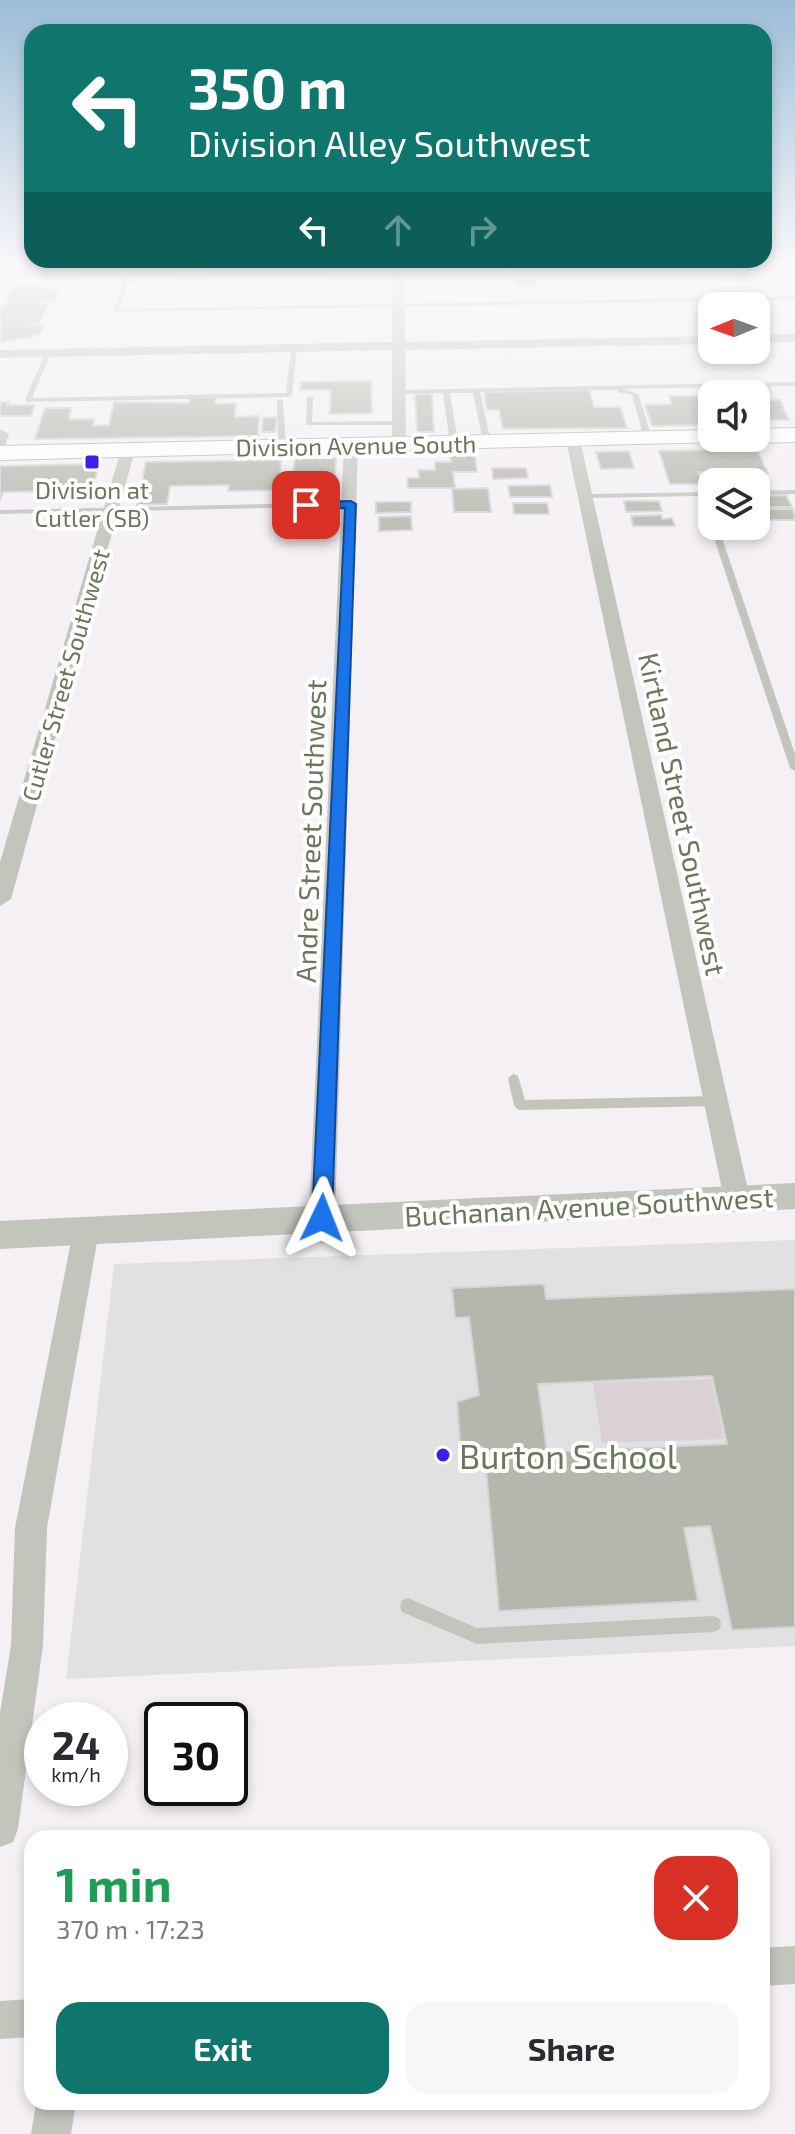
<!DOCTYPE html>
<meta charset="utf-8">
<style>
body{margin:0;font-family:"Exo 2",sans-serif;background:#f7f7f7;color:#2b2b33;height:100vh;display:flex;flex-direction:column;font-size:30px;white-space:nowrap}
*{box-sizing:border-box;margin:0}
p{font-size:26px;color:#7c7c81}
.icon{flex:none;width:44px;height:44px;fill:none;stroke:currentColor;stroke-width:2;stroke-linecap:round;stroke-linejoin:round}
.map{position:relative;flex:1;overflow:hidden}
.drawer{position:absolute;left:24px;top:1830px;width:746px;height:280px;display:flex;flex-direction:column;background:#fff;border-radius:24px;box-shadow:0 4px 12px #0003}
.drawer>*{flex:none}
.top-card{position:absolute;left:24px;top:24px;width:748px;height:244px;border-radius:24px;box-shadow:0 4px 12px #0003;background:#0f766e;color:#fff;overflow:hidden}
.needle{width:52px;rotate:269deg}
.fabs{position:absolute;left:698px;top:292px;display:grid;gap:16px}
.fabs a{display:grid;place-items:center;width:72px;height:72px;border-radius:16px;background:#fff;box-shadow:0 4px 12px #0003;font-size:40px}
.speed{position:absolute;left:24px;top:1702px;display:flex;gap:16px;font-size:40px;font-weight:700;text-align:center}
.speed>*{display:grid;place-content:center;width:104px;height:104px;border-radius:50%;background:#fff;box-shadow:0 4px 12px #0003;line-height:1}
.speed small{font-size:20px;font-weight:400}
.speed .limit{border:4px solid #111;border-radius:12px;background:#fff;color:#111}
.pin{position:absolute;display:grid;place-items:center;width:68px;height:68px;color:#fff;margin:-34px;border-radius:16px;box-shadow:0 4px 12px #0006}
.me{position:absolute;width:88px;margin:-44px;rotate:2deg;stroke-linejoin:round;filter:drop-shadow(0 0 6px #0008)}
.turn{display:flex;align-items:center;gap:28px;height:168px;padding:0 32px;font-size:36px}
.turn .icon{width:104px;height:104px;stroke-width:2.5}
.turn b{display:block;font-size:56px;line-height:68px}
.lanes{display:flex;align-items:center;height:76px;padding:0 32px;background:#0003;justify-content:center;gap:40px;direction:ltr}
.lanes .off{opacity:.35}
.round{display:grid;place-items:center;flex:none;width:84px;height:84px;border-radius:24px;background:#f7f7f7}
.overview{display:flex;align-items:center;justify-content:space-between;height:136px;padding:0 32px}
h1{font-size:48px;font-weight:700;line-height:60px;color:#1e9e55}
.primary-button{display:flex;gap:16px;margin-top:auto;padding:16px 32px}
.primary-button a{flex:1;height:92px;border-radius:24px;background:#0f766e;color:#fff;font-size:32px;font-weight:700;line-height:92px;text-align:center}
.primary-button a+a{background:#f7f7f7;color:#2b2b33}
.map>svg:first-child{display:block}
</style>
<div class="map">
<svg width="795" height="2134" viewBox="0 0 795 2134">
<rect width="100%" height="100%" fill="#f4f0f4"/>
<path fill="#e2e1e2" d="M795 1240V1646L66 1679 114 1264Z"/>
<path fill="#dbd1d5" d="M711 1379 724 1439 602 1443 593 1383Z"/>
<g fill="#b4b8ac" stroke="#d5d3d5" stroke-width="2" fill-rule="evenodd">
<path d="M731 273H748L753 282H736Z"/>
<path d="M514 278H535L537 287H516Z"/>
<path d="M26 284 59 290 55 300H41L40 303H49L40 322 30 325H44L40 335 0 343V307L6 304 11 288Z"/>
<path d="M371 381 372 413 330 414 331 390H300L301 382Z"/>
<path d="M769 387 771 393 725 394 723 388Z"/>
<path d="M589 390 594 407H620L627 428 503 429 499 410H487L484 392Z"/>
<path d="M415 394H432L434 432H417Z"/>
<path d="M669 396H698L710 425 652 426 645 405 672 404Z"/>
<path d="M190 397H216L215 404 236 403 235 417 259 416 258 436 35 439 45 408H71L69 419H94L93 426 109 425 114 402 189 403Z"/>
<path d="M757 400H780L789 420H766Z"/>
<path d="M0 402H9L7 405H35L31 416H0Z"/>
<path d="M277 417 275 432H262L263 418Z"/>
<path d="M757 449 768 474 698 472 703 484H670L659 451Z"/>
<path d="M629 451 634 468 601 469 596 452Z"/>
<path d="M450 454H475L477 472H453L455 488H408L407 478H419L418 470H435V462H451Z"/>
<path d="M295 458H336L334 494H291Z"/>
<path d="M281 460 280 490 228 491 229 485 170 486 167 504 137 505 146 462Z"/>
<path d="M99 464 92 490 3 492 0 500V466Z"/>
<path d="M492 468H526L528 478 493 479Z"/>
<path d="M550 485 552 497H510L508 486Z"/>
<path d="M488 488 491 512H454L452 489Z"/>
<path d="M786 495 792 507H763L759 496Z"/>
<path d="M624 501H659L662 511 626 512Z"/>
<path d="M376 502H411V512L376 513Z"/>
<path d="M513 503H547L549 514H514Z"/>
<path d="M766 509H793L795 520H770Z"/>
<path d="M661 515 662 519 672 518 675 526H633L631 516Z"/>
<path d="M411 516 412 530 379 531V517Z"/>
<path d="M544 1284 546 1299 795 1289V1627L732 1630 710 1526 684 1528 698 1601 499 1611 484 1448 460 1442 457 1402 479 1395 469 1317 455 1318 452 1288ZM712 1376 727 1444 547 1452 538 1384Z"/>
</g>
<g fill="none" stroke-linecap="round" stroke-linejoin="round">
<g stroke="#b2b6ab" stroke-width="2">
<g id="primary">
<path d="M795 428V442L756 443 746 438H756V429Z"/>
<path d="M712 430V438H723L720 442 0 460V446Z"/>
</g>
</g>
<g fill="#c1c5bc" fill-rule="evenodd">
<path d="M128 272 131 274 120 309 795 296V300L114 312 125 274Z"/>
<path d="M294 347 297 349 292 395 289 397 28 402 25 400 45 353 48 351 51 353 32 398 286 393 291 349Z"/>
<path d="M795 382V386L623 389 638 394 652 438 648 440 644 438 632 395 618 392V390L480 392 491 442 487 444 483 442 473 393H450L458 443 454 445 450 443 443 393 398 394 395 392 398 390Z"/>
<path d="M310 396 313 398 312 422 399 421 403 423 399 425H306L307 398Z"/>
<path d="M280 399 283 401 286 447 282 449 278 447 277 401Z"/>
<path d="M0 429 9 434 4 449 0 451Z"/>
<path d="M795 490V494L756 495V491Z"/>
<path d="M712 492V496H708L712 509V523L708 521 700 496 586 498 582 496 586 494Z"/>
<path d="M354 502V506H351L0 514V510Z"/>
<path d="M711 524 718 526 795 754V771L790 768 710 526Z"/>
<path d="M514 1074 518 1076 525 1100 716 1096 720 1098 722 1101 720 1104 716 1106 520 1110 516 1108 514 1105 508 1079 510 1076Z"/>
<path d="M408 1598 477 1628 713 1616 719 1618 721 1624 719 1630 713 1632 477 1644 402 1612 400 1606 402 1600Z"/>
</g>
<g fill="#c1c5bc" fill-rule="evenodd">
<path d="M314 267H497L491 270 404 272 405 342 712 336V344L405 350 406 444 399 448 392 444V350L0 358V350L392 342V272L0 280V272Z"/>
<path d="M795 334V342L756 343V335Z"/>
<path d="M573 436 580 440 750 1199 746 1207 737 1210 728 1207 724 1199 566 440Z"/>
<path d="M351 441 358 445 335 1218 331 1226 322 1229 313 1226 309 1218 344 445Z"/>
<path d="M128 446 135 450 11 899 0 906V862L121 450Z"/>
<path d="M86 1220 95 1223 99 1231 47 1528 43 1645 18 1829 13 1842 0 1847V1713L11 1645 15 1528 73 1231 77 1223Z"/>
<path d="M795 1946V1984L762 1986V1948Z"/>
<path d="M32 1999V2037L0 2039V2001Z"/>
<path d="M36 2102H76L71 2134H31Z"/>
</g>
<path fill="#c1c5bc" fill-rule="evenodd" d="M795 1183V1209L0 1249V1221Z"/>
<use href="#primary" fill="#fff" fill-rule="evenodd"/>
</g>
<linearGradient id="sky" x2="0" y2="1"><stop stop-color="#9bbdd7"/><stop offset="0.47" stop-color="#faf8fa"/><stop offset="1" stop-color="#faf8fa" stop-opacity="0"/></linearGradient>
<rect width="795" height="566" fill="url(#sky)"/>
<path fill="#1a73e8" stroke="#114b97" stroke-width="2" d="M351 501 356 504 332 1218 322 1226 312 1218 345 508 306 509 300 505 306 502Z"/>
<g fill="#411de7" stroke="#fff" stroke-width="3">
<rect x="84" y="454" width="16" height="16" rx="4"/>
<circle cx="443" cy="1455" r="8"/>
</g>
<g text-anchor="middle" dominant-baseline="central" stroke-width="8" stroke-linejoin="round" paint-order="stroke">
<g font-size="24" fill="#6b775a" stroke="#fff">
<text transform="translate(356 445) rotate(-1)">Division Avenue South</text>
<text transform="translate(65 675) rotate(-74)">Cutler Street Southwest</text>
</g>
<g font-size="24" fill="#6b775a" stroke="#fff">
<text x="92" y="489">Division at<tspan x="92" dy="28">Cutler (SB)</tspan></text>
</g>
<g font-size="28" fill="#6b775a" stroke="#fff">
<text transform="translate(683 814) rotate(78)">Kirtland Street Southwest</text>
<text transform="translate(310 831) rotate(-88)">Andre Street Southwest</text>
<text transform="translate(589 1206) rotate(-3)">Buchanan Avenue Southwest</text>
</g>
<g font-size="34" fill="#6b775a" stroke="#fff" text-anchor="start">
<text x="459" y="1455">Burton School</text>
</g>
</g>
</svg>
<div class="fabs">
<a><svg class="needle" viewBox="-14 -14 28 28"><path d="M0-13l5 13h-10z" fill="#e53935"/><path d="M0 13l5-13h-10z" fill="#7c7c81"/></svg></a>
<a><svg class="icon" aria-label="sound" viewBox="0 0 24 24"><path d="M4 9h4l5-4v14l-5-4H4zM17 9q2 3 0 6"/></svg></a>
<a><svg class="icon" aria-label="layers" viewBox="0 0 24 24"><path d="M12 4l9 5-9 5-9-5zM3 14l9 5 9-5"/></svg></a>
</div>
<div class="speed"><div>24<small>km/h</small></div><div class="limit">30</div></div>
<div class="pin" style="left:306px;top:505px;background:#d93025"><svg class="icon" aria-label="arrive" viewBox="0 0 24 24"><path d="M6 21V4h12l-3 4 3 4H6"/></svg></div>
<svg class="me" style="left:322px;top:1218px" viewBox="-20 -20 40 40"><path d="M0-17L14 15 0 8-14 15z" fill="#1a73e8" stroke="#fff" stroke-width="4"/></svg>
<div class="top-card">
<div class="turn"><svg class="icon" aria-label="left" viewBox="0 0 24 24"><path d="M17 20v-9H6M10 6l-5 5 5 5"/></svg><div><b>350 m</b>Division Alley Southwest</div></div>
<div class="lanes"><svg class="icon" aria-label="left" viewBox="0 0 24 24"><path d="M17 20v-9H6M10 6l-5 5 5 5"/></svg><svg class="icon off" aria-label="ahead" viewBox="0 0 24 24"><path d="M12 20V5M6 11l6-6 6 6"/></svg><svg class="icon off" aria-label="right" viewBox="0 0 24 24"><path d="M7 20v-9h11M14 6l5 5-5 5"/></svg></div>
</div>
<section class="drawer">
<div class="overview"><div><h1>1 min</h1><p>370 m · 17:23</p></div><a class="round" style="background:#d93025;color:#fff"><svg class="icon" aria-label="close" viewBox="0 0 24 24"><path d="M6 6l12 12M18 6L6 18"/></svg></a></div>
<div class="primary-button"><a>Exit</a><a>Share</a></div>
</section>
</div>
